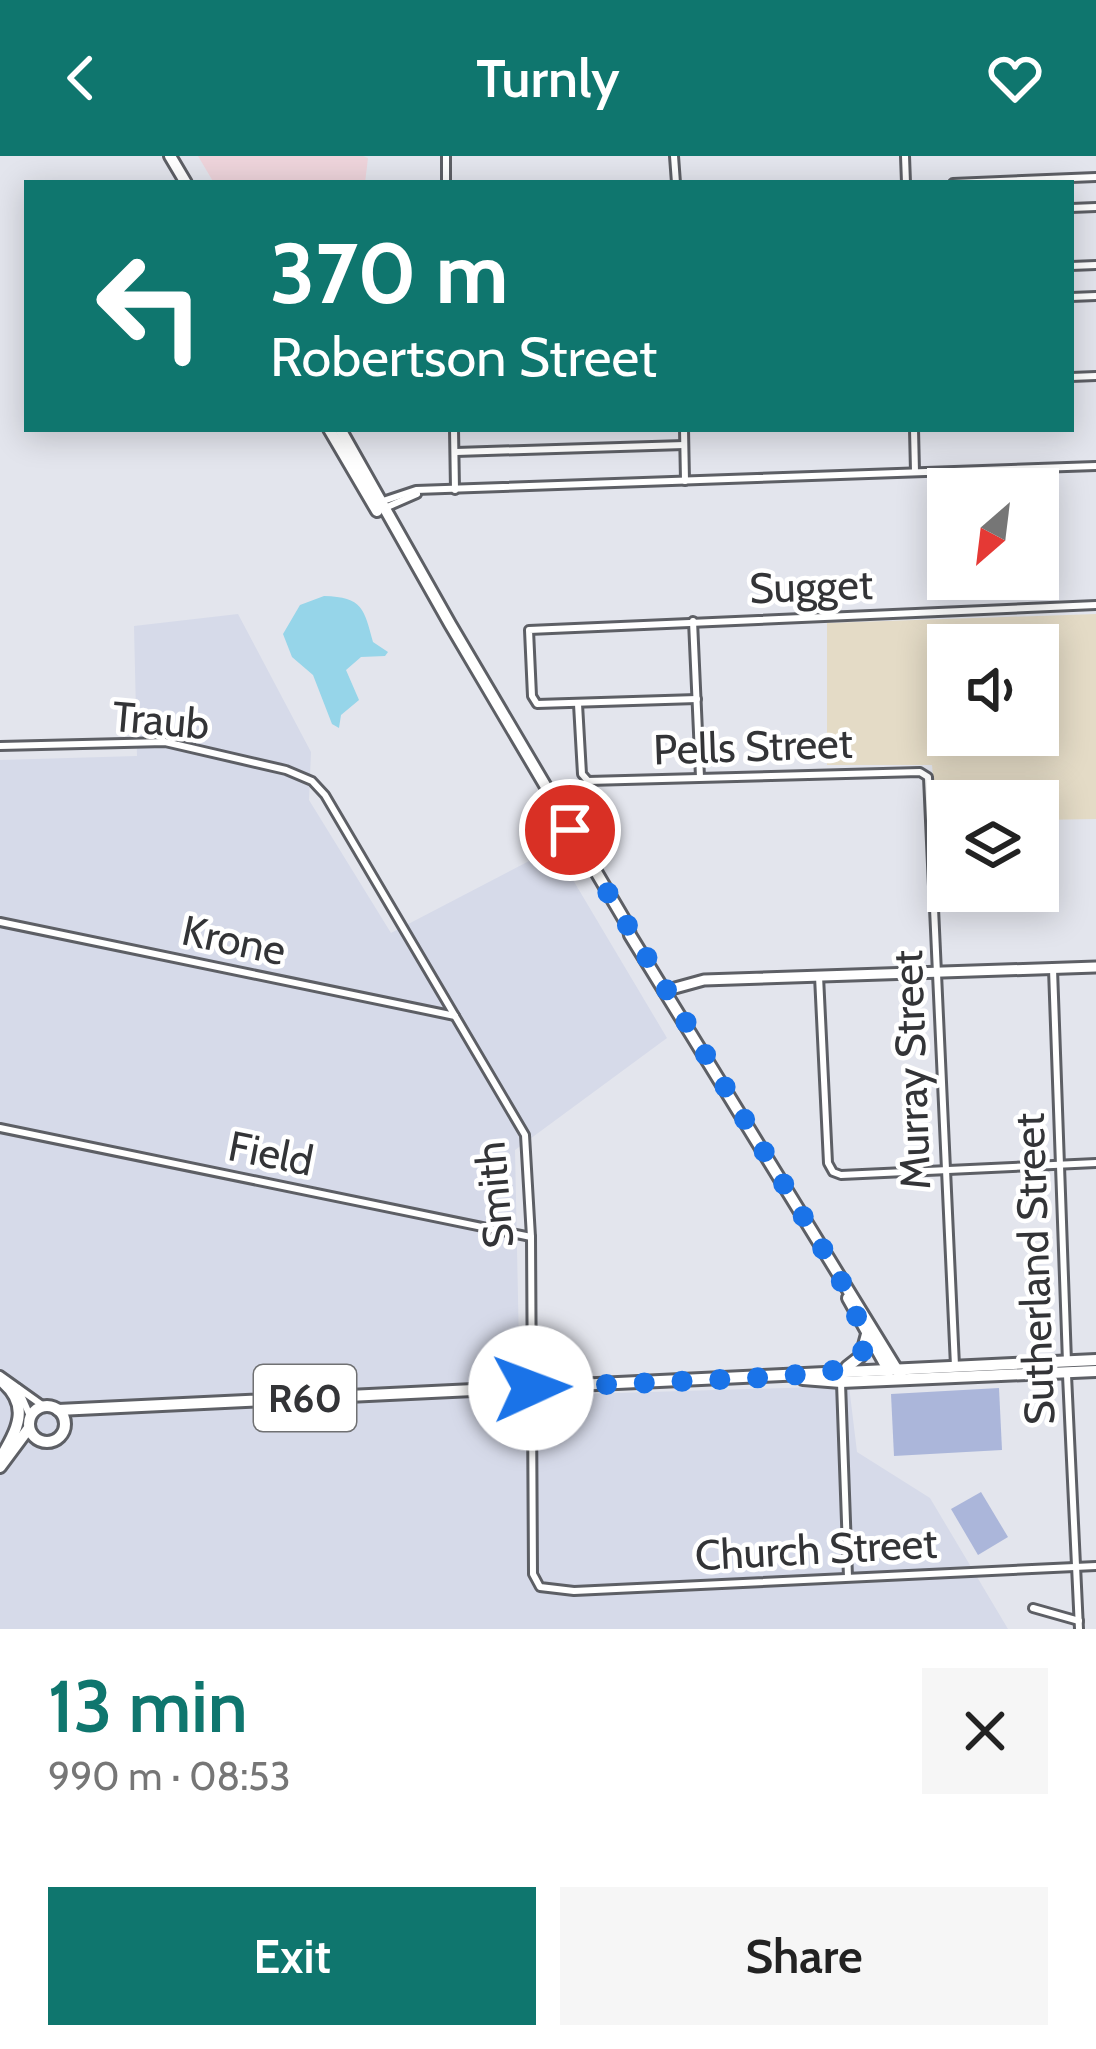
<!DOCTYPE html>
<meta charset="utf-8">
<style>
body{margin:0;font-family:Cabin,sans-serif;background:#f6f6f6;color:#222;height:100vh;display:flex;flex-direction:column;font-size:45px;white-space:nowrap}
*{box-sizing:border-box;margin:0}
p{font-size:39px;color:#767676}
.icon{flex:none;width:66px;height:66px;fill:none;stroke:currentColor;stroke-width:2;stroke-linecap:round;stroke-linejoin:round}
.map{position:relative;height:1473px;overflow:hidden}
.details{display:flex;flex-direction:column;background:#fff;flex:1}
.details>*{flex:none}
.top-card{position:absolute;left:24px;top:24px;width:1050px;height:252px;border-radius:0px;box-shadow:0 6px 30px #0003;background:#0f766e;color:#fff;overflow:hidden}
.needle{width:78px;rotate:208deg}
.fabs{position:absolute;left:927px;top:312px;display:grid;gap:24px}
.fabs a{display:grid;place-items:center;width:132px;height:132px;border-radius:0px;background:#fff;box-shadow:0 6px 30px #0003;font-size:60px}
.pin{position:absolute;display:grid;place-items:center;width:102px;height:102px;color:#fff;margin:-51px;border:6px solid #fff;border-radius:50%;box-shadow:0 3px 12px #0007}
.me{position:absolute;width:132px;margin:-66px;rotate:88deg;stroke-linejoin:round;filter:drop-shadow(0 0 9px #0008)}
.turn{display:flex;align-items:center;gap:42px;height:252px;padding:0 48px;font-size:54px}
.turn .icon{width:156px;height:156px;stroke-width:2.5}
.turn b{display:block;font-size:84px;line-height:102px}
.round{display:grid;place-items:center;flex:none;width:126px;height:126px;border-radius:0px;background:#f6f6f6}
.head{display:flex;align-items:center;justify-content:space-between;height:204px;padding:0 48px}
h1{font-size:72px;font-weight:600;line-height:90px;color:#0f766e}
.primary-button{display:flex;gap:24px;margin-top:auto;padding:24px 48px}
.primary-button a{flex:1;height:138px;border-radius:0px;background:#0f766e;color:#fff;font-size:48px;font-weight:600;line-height:138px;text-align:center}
.primary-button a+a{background:#f6f6f6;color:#222}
header{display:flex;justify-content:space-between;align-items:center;height:156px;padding:0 48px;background:#0f766e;color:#fff;font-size:54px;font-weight:600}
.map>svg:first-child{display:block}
</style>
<header><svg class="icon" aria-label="back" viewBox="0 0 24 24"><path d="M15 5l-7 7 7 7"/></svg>Turnly<svg class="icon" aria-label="heart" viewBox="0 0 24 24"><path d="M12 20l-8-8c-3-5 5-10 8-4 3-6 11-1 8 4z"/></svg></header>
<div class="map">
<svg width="1096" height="1473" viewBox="0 0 1096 1473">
<rect width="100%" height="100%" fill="#e3e5ed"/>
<path fill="#d6dae9" d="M238 458 311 596 309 644 391 777 554 692 667 882 515 994 520 1240 849 1230 857 1296 930 1342 1008 1473H0V604L137 600 134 470Z"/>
<path fill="#eed4db" d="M198 0H363L368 2 365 27H214Z"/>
<path fill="#e4dbc6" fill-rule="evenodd" d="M1096 458V663L1038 664V645H948V666H937L932 609H827V467ZM948 489H1038V579H948Z"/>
<g fill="#abb6da">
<path d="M999 1232 1002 1294 894 1300 891 1238Z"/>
<path d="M981 1336 1008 1381 978 1399 951 1353Z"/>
</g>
<path fill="#96d5e9" d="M324 440C363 441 364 453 373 486L388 496 385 500 361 501 346 514 359 544 341 559 339 572 332 568 313 519 292 501 283 478 300 449Z"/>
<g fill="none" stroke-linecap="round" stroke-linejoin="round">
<g stroke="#5d5f65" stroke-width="12">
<g id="street">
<path d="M446 0V27"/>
<path d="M674 0 676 27"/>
<path d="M905 0 906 27"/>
<path d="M953 27 1096 21"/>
<path d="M1071 52 1096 51"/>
<path d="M1071 110 1096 109"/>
<path d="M1071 141 1096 140"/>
<path d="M1071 221 1096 220"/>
<path d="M454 273 455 334"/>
<path d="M684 273 685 325"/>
<path d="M914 273 915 316"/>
<path d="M456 296 684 289"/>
<path d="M383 345 416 334 1096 310"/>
<path d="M385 352 417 338"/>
<path d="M693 465 700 621"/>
<path d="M697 543 537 548 532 540 529 474 1096 449"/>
<path d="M578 548 582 618 588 625 920 616 928 621 955 1210"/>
<path d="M0 590 165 586 286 614 312 625 325 639 525 979 531 1081 533 1418 540 1431 574 1435 1096 1410"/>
<path d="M0 766 455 860"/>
<path d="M1053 813 1067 1206"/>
<path d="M819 820 828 1007 833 1016 841 1019 1096 1007"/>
<path d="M0 972 531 1081"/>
<path d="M0 1219 42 1249"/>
<path d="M1067 1219 1079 1473"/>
<path d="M841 1227 848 1421"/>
<path d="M18 1232 30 1260"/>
<path d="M1033 1452 1079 1465"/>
</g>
</g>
<g stroke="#5d5f65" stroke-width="15">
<path id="secondary" d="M664 835 704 824 1096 811"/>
</g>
<g stroke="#5d5f65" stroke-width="16">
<g id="primary">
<path d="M170 0 186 27"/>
<path d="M329 273 377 355"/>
<path d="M340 273 450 468 628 770 630 779 902 1222"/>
<path d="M848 1142 889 1215"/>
<path d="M847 1211 861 1200 867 1178"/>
<path d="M803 1223 841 1226 1096 1215"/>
<path d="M0 1224C32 1249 17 1274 0 1303"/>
<circle cx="47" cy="1268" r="18"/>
<path d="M58 1254 1096 1204"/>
<path d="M0 1311 29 1272"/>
</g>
</g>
<use href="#street" stroke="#fff" stroke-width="6"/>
<use href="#secondary" stroke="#fff" stroke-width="9"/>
<use href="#primary" stroke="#fff" stroke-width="10"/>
</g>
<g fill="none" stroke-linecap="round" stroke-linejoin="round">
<path stroke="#1a73e8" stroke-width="21" stroke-dasharray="0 37.8" d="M531 1232 776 1221 838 1214 860 1202 867 1184 838 1118 570 674"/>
</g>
<g text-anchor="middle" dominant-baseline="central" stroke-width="9" stroke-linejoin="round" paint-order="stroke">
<rect fill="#fff" stroke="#707173" stroke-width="3" x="254" y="1209" width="102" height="66" rx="9"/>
<g font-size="39" font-weight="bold" fill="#333437">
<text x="305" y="1242">R60</text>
</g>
<g font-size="42" fill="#333437" stroke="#fff">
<text transform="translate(811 430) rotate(-2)">Sugget</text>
<text transform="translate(161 564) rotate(5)">Traub</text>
<text transform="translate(753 590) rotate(-2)">Pells Street</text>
<text transform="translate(234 784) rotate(12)">Krone</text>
<text transform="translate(911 914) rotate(-92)">Murray Street</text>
<text transform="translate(271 997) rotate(11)">Field</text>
<text transform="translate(494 1039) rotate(-95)">Smith</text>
<text transform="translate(1034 1113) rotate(-92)">Sutherland Street</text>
<text transform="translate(816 1393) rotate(-3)">Church Street</text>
</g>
</g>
</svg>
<div class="fabs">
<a><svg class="needle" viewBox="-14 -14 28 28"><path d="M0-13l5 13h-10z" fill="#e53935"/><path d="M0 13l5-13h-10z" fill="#767676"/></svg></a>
<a><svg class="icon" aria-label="sound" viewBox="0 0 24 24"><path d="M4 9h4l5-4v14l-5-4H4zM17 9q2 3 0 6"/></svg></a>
<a><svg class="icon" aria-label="layers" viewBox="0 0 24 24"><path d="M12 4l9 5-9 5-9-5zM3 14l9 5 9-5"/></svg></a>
</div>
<div class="pin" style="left:570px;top:674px;background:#d93025"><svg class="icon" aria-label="arrive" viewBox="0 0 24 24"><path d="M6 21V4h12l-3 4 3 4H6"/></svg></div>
<svg class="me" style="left:531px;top:1232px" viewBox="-20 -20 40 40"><circle r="19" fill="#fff"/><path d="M0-13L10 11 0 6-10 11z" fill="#1a73e8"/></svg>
<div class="top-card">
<div class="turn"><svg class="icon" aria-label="left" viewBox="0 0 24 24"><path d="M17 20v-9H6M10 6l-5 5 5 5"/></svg><div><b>370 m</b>Robertson Street</div></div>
</div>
</div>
<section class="details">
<div class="head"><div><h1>13 min</h1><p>990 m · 08:53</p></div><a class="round"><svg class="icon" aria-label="close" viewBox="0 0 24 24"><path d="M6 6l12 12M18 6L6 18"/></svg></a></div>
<div class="primary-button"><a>Exit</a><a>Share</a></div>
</section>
